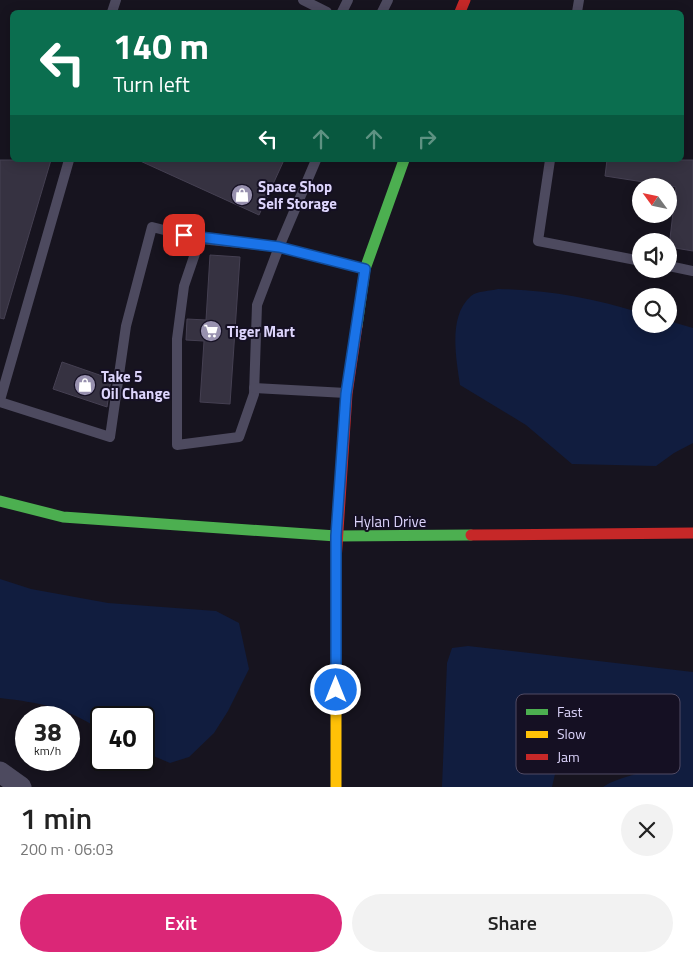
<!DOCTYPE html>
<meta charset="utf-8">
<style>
body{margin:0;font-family:"Titillium Web",sans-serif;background:#f2f2f2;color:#222;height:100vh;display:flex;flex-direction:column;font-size:19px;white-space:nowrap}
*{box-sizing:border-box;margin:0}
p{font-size:16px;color:#767676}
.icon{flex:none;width:28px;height:28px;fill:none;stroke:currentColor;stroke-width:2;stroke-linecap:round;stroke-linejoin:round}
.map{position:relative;height:787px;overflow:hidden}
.sheet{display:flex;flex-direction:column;background:#fff;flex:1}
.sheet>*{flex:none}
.banner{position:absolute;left:10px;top:10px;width:674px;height:152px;border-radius:8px;box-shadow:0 2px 12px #0003;background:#0b6e4f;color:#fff;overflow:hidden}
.needle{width:32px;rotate:303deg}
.tools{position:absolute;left:632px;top:178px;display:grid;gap:10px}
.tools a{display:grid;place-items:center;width:45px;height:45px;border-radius:50%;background:#fff;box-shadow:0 2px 12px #0003;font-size:25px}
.speed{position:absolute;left:15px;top:706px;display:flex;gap:10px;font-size:25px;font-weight:700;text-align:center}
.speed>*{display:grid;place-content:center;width:65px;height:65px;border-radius:50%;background:#fff;box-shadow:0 2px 12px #0003;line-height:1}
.speed small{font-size:12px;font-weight:400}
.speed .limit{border:2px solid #111;border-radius:8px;background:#fff;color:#111}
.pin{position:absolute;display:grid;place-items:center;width:42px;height:42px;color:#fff;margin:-21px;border-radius:10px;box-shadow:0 2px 8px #0006}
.me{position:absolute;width:55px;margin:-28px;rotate:0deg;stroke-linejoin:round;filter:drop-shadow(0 0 4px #0008)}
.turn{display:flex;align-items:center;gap:18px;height:105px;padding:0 20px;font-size:22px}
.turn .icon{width:65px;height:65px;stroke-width:2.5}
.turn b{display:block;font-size:35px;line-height:42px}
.lanes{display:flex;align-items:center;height:48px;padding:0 20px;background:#0003;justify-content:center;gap:25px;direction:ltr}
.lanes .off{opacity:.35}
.round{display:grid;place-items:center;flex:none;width:52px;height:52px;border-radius:26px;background:#f2f2f2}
.summary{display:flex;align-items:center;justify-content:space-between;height:85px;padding:0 20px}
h1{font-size:30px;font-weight:600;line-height:38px}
.primary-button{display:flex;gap:10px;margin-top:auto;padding:10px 20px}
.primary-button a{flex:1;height:58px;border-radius:30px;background:#db2777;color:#fff;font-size:20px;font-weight:600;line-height:58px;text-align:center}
.primary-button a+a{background:#f2f2f2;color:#222}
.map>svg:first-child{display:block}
</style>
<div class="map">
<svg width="693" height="787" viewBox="0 0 693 787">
<rect width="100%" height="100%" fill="#17141f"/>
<g fill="#111d3f">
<path d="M498 289C549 290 592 298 641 313V324H669V321L693 328V443L674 453 656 466 572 464 526 425 460 385C456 357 448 316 471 296 477 291 490 291 498 289Z"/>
<path d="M0 579 31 589 108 603 216 611 239 623 249 669 228 711 214 733 189 757 170 763 144 752V718H101V730C65 707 42 703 0 698Z"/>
<path d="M468 646 693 672V787H603C629 769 683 776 658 728L638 720 600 721 586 725 555 774 552 787H442L447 663 452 648Z"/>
</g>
<g fill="#363241" stroke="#454052">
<path d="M0 160H51L4 319 0 318Z"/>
<path d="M138 160H284L259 215Z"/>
<path d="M607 160H693V251L669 247 676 187 605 176Z"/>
<path d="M210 255 240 257 230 404 200 402 204 341 186 340 187 319 206 320Z"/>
<path d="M62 362 111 379 107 407 53 389Z"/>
</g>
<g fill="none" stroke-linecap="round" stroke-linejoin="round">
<g stroke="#4d4a5f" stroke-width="10">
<path d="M303 0 327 12"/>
<path d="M112 12 116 0"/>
<path d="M342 12 348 0"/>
<path d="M382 12 388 0"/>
<path d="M577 12 579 0"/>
<path d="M550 160 538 241 641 261"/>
<path d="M200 239 184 286 177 339V445L239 437 254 394 257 305 279 247 364 269"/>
<path d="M669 266 693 271"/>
<path d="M254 388 346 393"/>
<path d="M0 400 69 160"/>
<path d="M0 402 110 437 126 326 152 227 200 239 279 247 316 160"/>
</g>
<path stroke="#4d4a5f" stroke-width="21" d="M0 772 21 787"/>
<g stroke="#4caf50" stroke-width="11">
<path d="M357 326 365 269 404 160"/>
<path d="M0 501 63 517 336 536 471 535"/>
</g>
<path stroke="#ffc107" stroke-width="11" d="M336 561V787"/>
<g stroke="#c62828" stroke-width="11">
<path d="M460 12 465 0"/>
<path d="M471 535 693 533"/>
<path d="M336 561 347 394 357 326"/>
</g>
</g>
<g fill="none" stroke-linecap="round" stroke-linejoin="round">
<g stroke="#114b97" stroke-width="12">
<path id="route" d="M184 235 279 247 365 269 346 394 336 536V690"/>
</g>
<use href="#route" stroke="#1a73e8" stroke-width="9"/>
</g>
<defs>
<g id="shop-disc" transform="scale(1.125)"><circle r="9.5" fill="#9891af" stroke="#151023"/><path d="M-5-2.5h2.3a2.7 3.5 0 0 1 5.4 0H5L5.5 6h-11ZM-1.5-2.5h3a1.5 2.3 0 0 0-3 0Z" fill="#fff"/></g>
<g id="supermarket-disc" transform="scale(1.125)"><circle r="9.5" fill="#9891af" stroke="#151023"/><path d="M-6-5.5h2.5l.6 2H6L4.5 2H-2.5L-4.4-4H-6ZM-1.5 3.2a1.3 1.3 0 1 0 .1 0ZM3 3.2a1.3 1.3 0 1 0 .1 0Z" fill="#fff"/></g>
</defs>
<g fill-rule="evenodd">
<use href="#shop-disc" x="242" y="195"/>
<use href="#supermarket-disc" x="211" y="331"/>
<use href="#shop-disc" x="85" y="385"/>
</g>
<g text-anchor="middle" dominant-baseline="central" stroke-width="4" stroke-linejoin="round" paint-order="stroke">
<g font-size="15" font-weight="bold" fill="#ddd5fc" stroke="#151023" text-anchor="start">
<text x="258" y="186">Space Shop<tspan x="258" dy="17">Self Storage</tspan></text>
<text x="227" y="331">Tiger Mart</text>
<text x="101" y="376">Take 5<tspan x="101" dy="17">Oil Change</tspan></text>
</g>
<g font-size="15" fill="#ddd5fc" stroke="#151023">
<text x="390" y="521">Hylan Drive</text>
</g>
</g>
<rect x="516" y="694" width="164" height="80" rx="8" fill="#151023" stroke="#514b64" stroke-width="1"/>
<rect x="526" y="709" width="22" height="6" fill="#4caf50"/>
<rect x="526" y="731" width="22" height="7" fill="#ffc107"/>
<rect x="526" y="754" width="22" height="6" fill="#c62828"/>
<g font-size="14" fill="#ddd5fc">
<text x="557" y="717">Fast</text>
<text x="557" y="739">Slow</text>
<text x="557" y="762">Jam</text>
</g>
</svg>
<div class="tools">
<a><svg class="needle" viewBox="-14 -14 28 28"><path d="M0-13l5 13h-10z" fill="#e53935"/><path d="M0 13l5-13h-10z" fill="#767676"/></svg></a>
<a><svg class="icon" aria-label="sound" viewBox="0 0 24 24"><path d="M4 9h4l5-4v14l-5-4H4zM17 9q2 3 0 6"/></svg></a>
<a><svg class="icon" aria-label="search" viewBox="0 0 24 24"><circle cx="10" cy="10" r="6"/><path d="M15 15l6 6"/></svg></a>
</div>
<div class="speed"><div>38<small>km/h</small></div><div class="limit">40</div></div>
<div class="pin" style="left:184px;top:235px;background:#d93025"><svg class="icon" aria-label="arrive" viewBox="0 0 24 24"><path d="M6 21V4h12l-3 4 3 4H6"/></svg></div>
<svg class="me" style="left:336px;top:690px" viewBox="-20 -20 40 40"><circle r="17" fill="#1a73e8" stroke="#fff" stroke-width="3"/><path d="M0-11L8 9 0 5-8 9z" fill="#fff"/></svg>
<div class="banner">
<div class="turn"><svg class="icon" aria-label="left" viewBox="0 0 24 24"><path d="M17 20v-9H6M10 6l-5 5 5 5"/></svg><div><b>140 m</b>Turn left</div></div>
<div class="lanes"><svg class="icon" aria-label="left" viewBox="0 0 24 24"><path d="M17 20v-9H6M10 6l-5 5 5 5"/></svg><svg class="icon off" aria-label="ahead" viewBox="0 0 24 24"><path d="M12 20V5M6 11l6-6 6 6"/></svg><svg class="icon off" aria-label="ahead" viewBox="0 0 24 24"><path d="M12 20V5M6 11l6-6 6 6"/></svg><svg class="icon off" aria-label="right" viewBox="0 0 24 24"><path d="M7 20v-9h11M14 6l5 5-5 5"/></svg></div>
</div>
</div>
<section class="sheet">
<div class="summary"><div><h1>1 min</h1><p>200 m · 06:03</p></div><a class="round"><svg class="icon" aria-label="close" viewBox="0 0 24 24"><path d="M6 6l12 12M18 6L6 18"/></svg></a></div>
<div class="primary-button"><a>Exit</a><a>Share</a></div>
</section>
